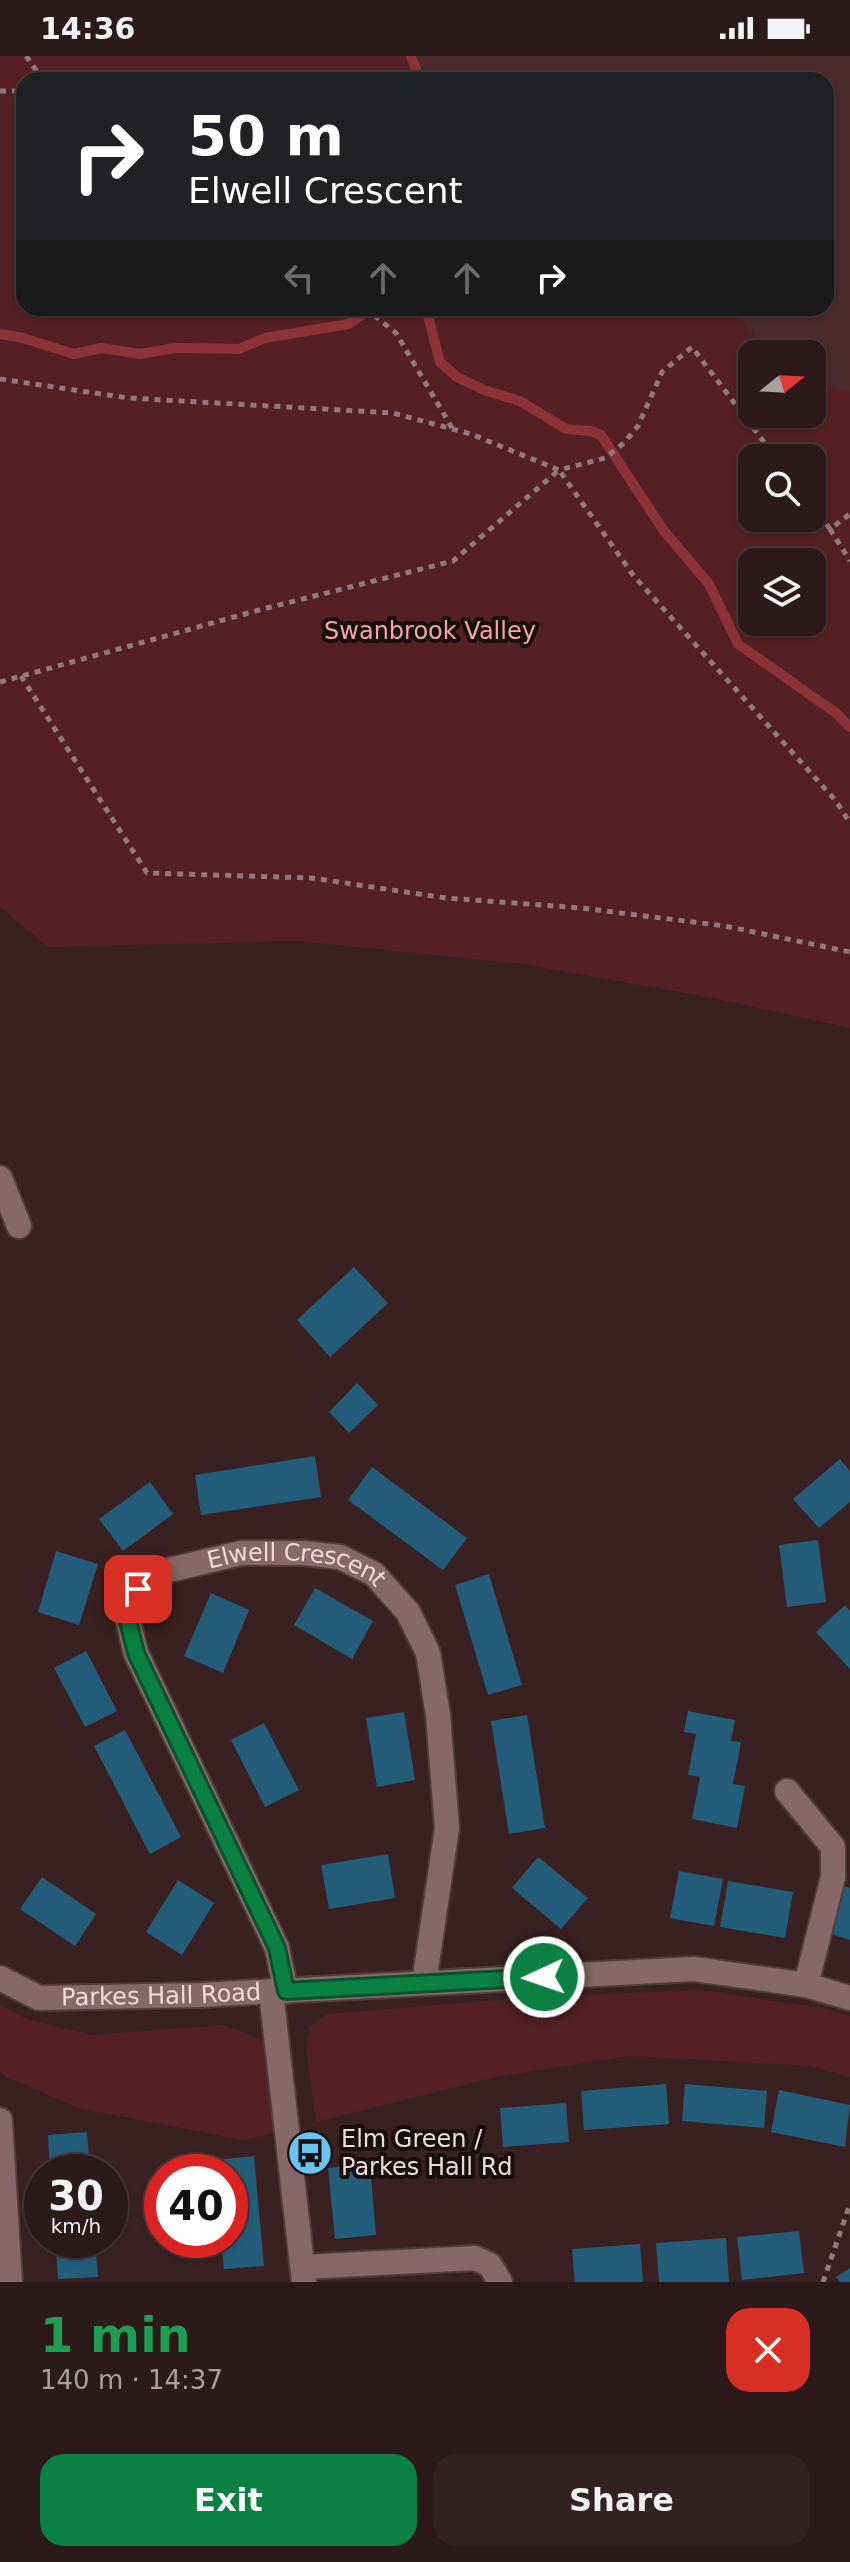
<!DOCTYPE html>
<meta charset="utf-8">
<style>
body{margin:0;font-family:"DejaVu Sans",sans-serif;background:#342222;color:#f1f3f6;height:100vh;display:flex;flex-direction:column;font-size:30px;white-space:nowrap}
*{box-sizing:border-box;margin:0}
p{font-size:26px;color:#a6a0a2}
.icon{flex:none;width:44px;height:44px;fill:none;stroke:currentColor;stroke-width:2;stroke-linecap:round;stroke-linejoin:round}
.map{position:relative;height:2226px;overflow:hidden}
.drawer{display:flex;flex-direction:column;background:#2c1919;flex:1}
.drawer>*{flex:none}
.top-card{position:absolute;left:16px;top:16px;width:818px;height:244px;border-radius:24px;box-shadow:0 2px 6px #0004,0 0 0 2px #483838;background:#202124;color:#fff;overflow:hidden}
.needle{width:52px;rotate:72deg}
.fabs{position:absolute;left:738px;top:284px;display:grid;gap:16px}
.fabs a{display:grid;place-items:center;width:88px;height:88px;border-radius:16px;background:#2c1919;box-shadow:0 2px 6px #0004,0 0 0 2px #483838;font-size:40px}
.speed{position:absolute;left:24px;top:2098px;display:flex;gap:16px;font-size:40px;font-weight:700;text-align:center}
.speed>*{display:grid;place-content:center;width:104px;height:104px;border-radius:50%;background:#2c1919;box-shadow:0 2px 6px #0004,0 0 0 2px #483838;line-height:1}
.speed small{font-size:20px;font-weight:400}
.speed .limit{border:12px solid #d22;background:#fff;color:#111}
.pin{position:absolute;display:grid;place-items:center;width:68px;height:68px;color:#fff;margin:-34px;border-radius:16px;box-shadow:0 4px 12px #0006}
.me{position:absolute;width:88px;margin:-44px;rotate:267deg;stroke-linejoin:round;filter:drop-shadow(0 0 6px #0008)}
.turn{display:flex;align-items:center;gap:28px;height:168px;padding:0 40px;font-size:36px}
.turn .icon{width:104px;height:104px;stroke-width:2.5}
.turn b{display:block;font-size:56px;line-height:68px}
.lanes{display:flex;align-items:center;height:76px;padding:0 40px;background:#0003;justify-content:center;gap:40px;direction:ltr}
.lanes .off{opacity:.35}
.round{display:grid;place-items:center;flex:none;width:84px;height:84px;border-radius:24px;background:#342222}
.overview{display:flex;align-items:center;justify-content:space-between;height:136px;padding:0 40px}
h1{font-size:48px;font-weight:700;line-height:60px;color:#1e9e55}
.button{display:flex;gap:16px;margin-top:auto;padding:16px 40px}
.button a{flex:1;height:92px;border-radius:24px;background:#0b8043;color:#fff;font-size:32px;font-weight:700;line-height:92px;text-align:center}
.button a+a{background:#342222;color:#f1f3f6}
.status{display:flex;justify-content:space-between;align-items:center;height:56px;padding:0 40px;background:#2c1919;direction:ltr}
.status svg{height:22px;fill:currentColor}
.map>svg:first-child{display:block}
</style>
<div class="status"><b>14:36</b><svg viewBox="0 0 49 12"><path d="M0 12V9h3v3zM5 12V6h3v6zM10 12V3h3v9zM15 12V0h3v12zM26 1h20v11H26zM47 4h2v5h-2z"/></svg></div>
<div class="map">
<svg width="850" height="2226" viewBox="0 0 850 2226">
<rect width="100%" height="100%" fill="#3a2121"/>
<path fill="#4a2a2b" d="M413 0H850V450L812 402V298H752L659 252H826V24H425Z"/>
<g fill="#542023" fill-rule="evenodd">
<path d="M0 0H413L422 19 468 20 472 24H24V252H731L771 298H752V358H812V329L850 335V972L713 942 523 908 298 885 48 891 0 851ZM752 402H812V462H752ZM752 506H812V566H752Z"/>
<path d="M702 1934 829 1953 850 1960V2021L810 2010 629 2000 496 2021 316 2066 306 1993 310 1971 328 1958 533 1941Z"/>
<path d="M0 1949 27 1963 92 1979 224 1969 262 1984 274 2077 243 2084 78 2052 5 2020 0 2014Z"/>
</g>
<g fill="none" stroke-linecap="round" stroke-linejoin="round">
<g stroke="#8e3239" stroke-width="10">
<path d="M411 0 420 24"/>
<path d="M426 252 440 306 457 321 484 334 520 345 566 373 591 375 601 379 664 475 709 528 738 588 836 657 850 671"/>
<path d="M0 278 23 282 74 298 101 292 140 298 175 292 239 293 265 282 348 268 372 252"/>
</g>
</g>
<g fill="#245d7a">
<path d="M354 1211 388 1247 330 1301 297 1264Z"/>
<path d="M357 1327 378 1349 349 1377 329 1356Z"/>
<path d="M315 1400 321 1441 201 1459 195 1419Z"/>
<path d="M840 1403 850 1415V1446L819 1472 793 1443Z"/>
<path d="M372 1411 467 1482 443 1514 348 1444Z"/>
<path d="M150 1426 173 1458 123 1495 99 1463Z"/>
<path d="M818 1484 826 1546 787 1551 779 1489Z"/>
<path d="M56 1495 98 1508 79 1569 38 1556Z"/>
<path d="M489 1518 522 1629 488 1639 455 1529Z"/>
<path d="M315 1532 373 1565 352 1603 294 1569Z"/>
<path d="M211 1537 249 1554 223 1617 184 1600Z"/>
<path d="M845 1549 850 1555V1613L816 1576Z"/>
<path d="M86 1595 117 1655 85 1671 54 1612Z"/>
<path d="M688 1655 735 1664 731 1685 741 1686 733 1728 745 1730 737 1772 692 1763 700 1721 688 1719 696 1678 684 1676Z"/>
<path d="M404 1656 415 1724 377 1731 366 1662Z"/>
<path d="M527 1659 545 1772 509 1778 491 1665Z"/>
<path d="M264 1667 299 1734 265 1751 231 1684Z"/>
<path d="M125 1674 181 1781 150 1798 94 1690Z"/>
<path d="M388 1798 395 1842 329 1853 321 1809Z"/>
<path d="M538 1801 588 1842 561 1873 512 1832Z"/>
<path d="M679 1815 723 1823 714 1870 670 1862Z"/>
<path d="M42 1821 96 1858 75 1890 20 1853Z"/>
<path d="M178 1824 214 1847 182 1899 146 1876Z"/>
<path d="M728 1825 793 1836 785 1882 720 1871Z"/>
<path d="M842 1829 850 1832V1884L828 1877Z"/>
<path d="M666 2028 669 2068 584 2074 581 2035Z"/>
<path d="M685 2028 767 2035 764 2072 682 2065Z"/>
<path d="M779 2034 850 2049 845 2091 771 2076Z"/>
<path d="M566 2047 569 2086 503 2091 500 2052Z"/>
<path d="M87 2076 90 2116H50L48 2079Z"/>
<path d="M254 2100 264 2210 224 2213 221 2184H230V2116H215L214 2104Z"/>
<path d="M370 2108 376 2179 335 2183 328 2112Z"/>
<path d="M799 2175 804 2217 742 2224 737 2181Z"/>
<path d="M726 2182 729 2226H659L656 2187Z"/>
<path d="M55 2184H95L98 2221 58 2223Z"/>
<path d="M640 2188 643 2226H575L572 2193Z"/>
<path d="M850 2212V2226H840L836 2221Z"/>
</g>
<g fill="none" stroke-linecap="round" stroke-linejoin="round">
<g stroke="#513c3c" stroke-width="28">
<g id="minor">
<path d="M0 1122 19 1170"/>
<path d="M787 1735 833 1791V1821L806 1929"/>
<path id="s1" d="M0 1922 39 1942 200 1939 694 1913 806 1929 850 1942"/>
<path d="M271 1935 304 2226"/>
<path id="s2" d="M286 1935 277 1892 136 1597 127 1561 138 1533 161 1516 241 1497H303L340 1501 374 1518 408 1556 428 1597 438 1659 447 1772 424 1927"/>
<path d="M0 2064 10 2226"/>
<path d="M303 2211 475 2202 490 2209 500 2226"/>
</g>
</g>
<g stroke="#907a7a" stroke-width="5" stroke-dasharray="6 6" stroke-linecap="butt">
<path d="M26 0 43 24"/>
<path d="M0 35H24"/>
<path d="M365 252 396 277 452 372"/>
<path d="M0 323 129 342 393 357 471 378 559 414 605 402 624 387 638 370 662 316 692 291 776 402"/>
<path d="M812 449 830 473 850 458"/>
<path d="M830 473 850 505"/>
<path d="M21 620 147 817 312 822 446 842 582 852 725 870 850 896"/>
<path d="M0 626 259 554 453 505 559 414 633 519 836 745 850 767"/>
<path d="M823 2226 850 2148"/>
</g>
<use href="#minor" stroke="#876868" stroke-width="24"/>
</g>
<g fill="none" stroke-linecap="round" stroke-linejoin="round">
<g stroke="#07532c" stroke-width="20">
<path id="route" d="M138 1533 127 1561 136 1597 277 1892 286 1935 544 1921"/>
</g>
<use href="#route" stroke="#0b8043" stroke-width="14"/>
</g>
<defs>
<g id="bus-disc" transform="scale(2.3)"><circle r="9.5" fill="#6bc3f2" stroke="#190e0e"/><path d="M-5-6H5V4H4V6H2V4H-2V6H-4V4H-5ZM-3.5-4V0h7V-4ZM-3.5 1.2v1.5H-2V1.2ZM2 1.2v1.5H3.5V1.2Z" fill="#111"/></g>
</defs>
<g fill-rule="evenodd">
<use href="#bus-disc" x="310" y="2097"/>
</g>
<g text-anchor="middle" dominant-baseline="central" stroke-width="8" stroke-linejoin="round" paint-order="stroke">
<g font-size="24" fill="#f4a6a6" stroke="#190e0e">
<text x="430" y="575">Swanbrook Valley</text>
</g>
<g font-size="24" fill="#eedcdc" stroke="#190e0e">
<text stroke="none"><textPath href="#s2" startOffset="606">Elwell Crescent</textPath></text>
<text stroke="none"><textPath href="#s1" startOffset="166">Parkes Hall Road</textPath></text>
</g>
<g font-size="24" fill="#eedcdc" stroke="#190e0e" text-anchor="start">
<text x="341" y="2083">Elm Green /<tspan x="341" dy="28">Parkes Hall Rd</tspan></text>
</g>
</g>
</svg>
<div class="fabs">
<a><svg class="needle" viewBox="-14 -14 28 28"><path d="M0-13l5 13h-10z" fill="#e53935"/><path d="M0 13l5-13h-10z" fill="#a6a0a2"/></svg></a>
<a><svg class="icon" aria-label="search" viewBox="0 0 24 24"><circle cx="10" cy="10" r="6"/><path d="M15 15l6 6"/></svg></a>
<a><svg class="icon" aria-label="layers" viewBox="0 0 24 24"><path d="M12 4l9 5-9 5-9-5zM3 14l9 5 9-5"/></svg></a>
</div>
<div class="speed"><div>30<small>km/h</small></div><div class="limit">40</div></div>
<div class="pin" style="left:138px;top:1533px;background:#d93025"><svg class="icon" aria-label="arrive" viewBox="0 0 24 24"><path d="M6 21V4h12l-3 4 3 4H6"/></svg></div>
<svg class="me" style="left:544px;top:1921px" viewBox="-20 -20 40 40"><circle r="17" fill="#0b8043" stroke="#fff" stroke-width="3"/><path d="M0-11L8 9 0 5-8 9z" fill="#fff"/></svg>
<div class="top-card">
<div class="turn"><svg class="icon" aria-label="right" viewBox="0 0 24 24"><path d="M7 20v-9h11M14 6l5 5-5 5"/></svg><div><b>50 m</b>Elwell Crescent</div></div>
<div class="lanes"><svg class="icon off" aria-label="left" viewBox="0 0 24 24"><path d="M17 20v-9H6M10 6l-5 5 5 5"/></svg><svg class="icon off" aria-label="ahead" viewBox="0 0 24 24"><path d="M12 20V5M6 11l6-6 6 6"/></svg><svg class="icon off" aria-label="ahead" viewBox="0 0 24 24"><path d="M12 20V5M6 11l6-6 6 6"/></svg><svg class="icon" aria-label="right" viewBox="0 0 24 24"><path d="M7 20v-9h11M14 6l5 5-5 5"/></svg></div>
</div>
</div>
<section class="drawer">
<div class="overview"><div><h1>1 min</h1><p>140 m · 14:37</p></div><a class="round" style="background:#d93025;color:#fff"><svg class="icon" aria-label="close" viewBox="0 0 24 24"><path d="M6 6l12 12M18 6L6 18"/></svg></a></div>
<div class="button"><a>Exit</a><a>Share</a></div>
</section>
